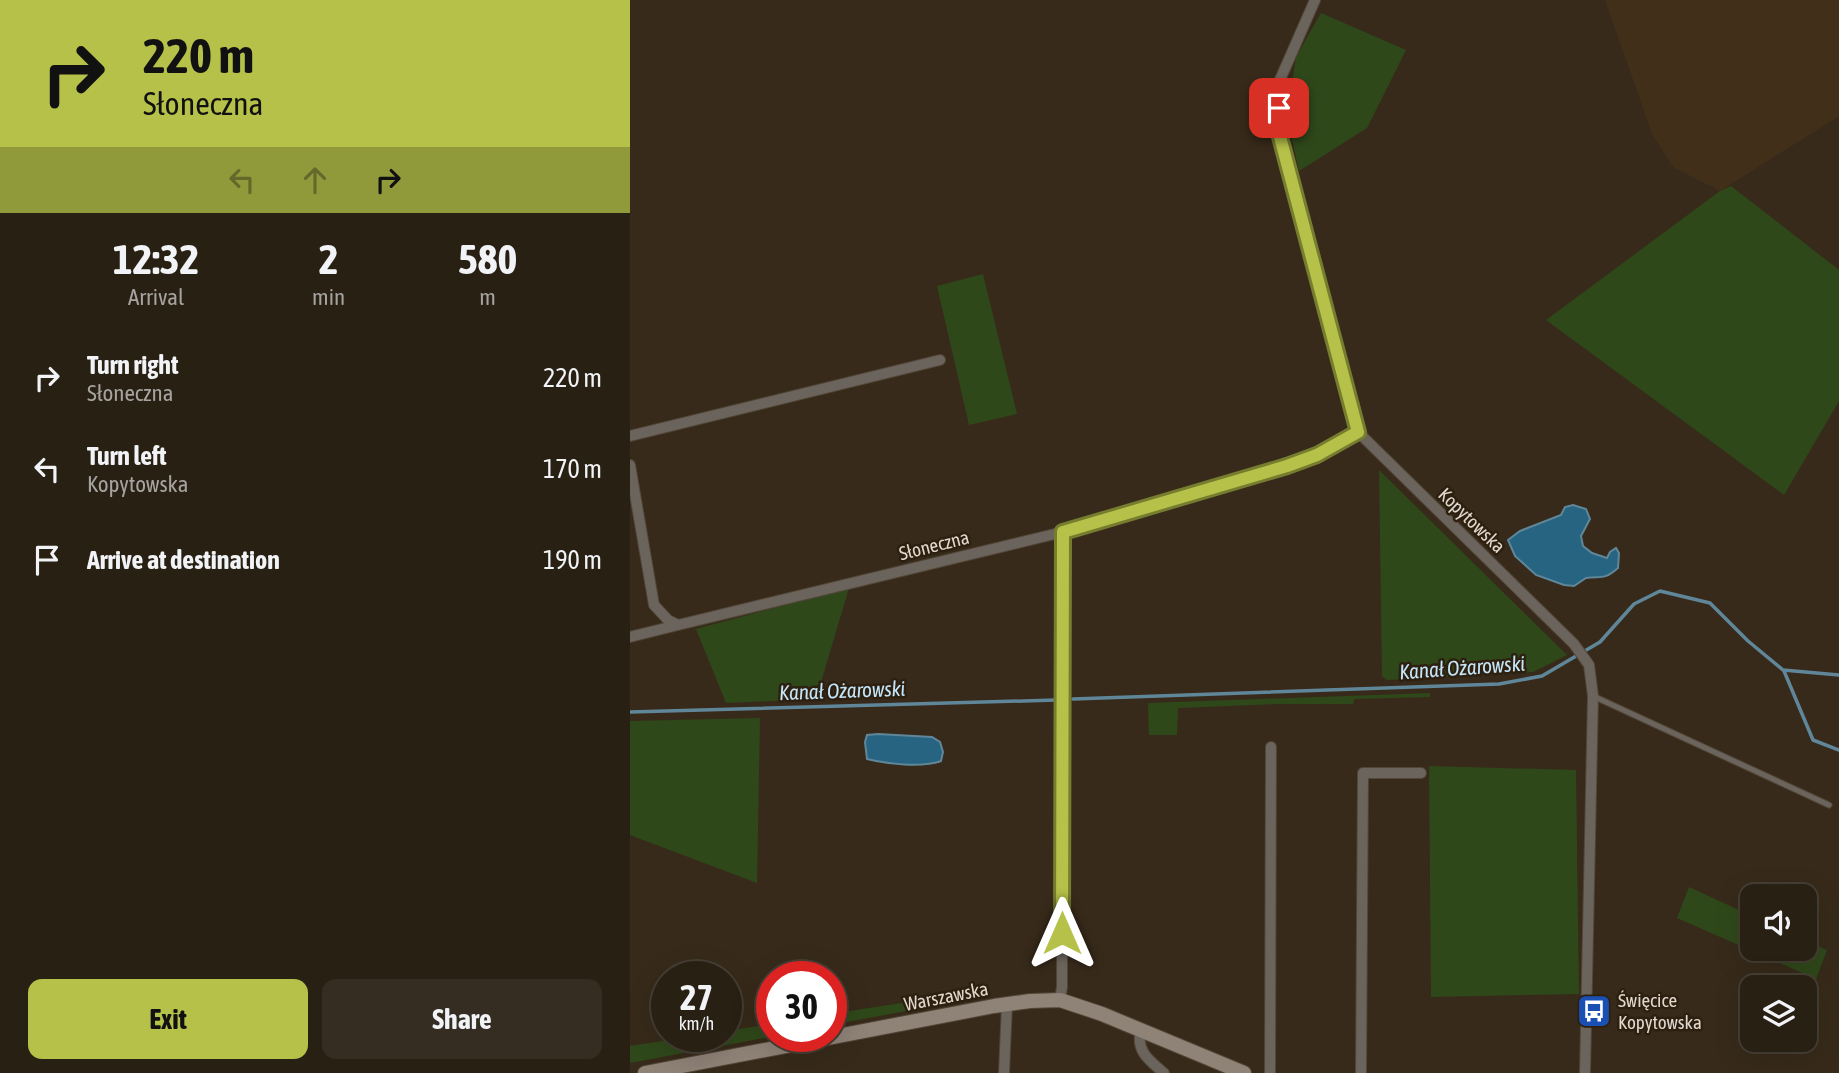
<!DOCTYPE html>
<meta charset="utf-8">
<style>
body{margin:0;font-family:"Asap Condensed",sans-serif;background:#352d22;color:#f1f3f6;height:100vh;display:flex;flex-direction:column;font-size:26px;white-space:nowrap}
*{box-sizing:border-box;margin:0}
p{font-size:23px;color:#a5a3a0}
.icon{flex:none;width:38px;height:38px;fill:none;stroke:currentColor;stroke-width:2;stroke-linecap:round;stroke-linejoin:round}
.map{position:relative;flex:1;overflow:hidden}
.sheet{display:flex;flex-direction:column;background:#292014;width:630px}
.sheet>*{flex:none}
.guide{background:#b6c149;color:#111;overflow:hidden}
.buttons{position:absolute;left:1110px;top:884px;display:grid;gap:14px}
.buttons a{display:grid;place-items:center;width:77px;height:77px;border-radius:14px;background:#292014;box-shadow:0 7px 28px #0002,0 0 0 2px #453e34;font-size:35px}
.speed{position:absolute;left:21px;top:961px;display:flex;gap:14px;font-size:35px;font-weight:700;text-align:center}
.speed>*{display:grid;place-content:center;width:91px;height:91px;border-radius:50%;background:#292014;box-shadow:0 7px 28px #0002,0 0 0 2px #453e34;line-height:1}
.speed small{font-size:18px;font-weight:400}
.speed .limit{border:10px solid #d22;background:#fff;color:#111}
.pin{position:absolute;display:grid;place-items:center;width:60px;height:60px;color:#fff;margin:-30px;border-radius:14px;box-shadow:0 4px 10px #0006}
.me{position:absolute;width:77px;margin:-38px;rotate:0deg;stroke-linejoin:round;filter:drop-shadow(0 0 5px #0008)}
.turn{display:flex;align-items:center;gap:24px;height:147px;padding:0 28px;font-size:32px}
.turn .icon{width:91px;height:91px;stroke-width:2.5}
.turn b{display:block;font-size:49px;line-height:60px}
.lanes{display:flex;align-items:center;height:66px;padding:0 28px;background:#0003;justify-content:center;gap:35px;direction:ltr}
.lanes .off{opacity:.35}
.eta{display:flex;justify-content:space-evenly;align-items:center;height:119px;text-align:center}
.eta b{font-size:42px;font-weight:700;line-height:49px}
.cta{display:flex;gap:14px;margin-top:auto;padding:14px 28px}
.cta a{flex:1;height:80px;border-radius:14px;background:#b6c149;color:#111;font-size:28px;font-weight:700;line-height:80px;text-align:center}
.cta a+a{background:#352d22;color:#f1f3f6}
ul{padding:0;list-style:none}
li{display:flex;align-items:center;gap:21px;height:91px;padding:0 28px}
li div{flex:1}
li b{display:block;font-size:26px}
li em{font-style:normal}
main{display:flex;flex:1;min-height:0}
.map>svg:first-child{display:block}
</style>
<main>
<section class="sheet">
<div class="guide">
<div class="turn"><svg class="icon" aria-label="right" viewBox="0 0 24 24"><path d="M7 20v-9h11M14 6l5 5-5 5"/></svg><div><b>220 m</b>Słoneczna</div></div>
<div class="lanes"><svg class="icon off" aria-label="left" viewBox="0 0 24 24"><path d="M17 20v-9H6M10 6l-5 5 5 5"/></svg><svg class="icon off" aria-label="ahead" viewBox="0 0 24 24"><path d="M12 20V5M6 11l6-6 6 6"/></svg><svg class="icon" aria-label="right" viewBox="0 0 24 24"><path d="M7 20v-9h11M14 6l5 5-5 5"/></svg></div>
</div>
<div class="eta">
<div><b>12:32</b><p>Arrival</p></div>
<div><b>2</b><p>min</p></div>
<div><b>580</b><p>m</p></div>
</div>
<ul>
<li><svg class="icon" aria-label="right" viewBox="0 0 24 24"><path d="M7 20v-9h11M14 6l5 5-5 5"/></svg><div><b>Turn right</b><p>Słoneczna</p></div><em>220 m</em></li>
<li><svg class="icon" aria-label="left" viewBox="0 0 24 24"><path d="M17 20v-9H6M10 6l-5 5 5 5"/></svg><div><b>Turn left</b><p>Kopytowska</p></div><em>170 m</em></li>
<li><svg class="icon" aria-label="arrive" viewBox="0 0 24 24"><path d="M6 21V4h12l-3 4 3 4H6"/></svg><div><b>Arrive at destination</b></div><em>190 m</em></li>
</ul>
<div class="cta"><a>Exit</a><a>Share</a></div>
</section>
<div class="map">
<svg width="1209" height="1073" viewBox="0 0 1209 1073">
<rect width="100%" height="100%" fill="#372a1a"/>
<path fill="#412f19" d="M975 0H1209V116L1090 191 1043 167 1022 134Z"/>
<g fill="#2f481a">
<path d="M691 13 776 50 737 128 669 171 657 117 666 57Z"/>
<path d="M1101 186 1209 270V401L1154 495 916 320 1090 191Z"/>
<path d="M353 274 387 414 339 425 307 286Z"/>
<path d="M749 470 937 655 903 672 757 680 752 676Z"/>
<path d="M219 588 186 699 96 703 66 629Z"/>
<path d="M800 693V697L724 699 723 704H649L548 708 547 735H519L518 703Z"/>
<path d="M130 718 127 883 0 835V721Z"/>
<path d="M799 766 946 770 949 994 801 997Z"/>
<path d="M1059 887 1122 916V948H1174V940L1197 950 1186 979 1047 918Z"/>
<path d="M341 992 346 998 201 1025V1014Z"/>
<path d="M142 1024V1036H144L0 1063V1046L64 1036H96V1031Z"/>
</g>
<g fill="#276482" stroke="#5f8799" stroke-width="2">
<path d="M943 505 956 509 960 519 951 536 953 546 962 553 977 558 980 552 986 548 989 553 988 568C974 580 973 576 956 578L944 586 934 585 906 575 885 556 878 540 890 531 931 515 935 507Z"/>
<path d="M248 734 302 737 310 742 313 752 311 761C292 768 257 764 237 759L235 742 237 735Z"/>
</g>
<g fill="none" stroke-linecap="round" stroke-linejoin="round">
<g stroke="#5f8799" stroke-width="3.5">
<path d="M1154 671 1183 740 1209 750"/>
<path d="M443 699 869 684 912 676 970 642 1004 604 1030 591 1080 603 1118 641 1153 670 1209 675"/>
<path d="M0 712 426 700"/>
</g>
<g stroke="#524637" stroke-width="7">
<path id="service" d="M963 696 1199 805"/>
</g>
<g stroke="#524637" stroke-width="12">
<g id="minor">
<path d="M685 0 649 82V133L728 432 944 644 959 665 963 696 955 1073"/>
<path d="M0 436 310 360"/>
<path d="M0 465 24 605 38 620 48 625 433 532 657 466 686 455 728 432"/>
<path d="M0 637 48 625"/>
<path d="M430 1000 432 987 433 532"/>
<path d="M511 1030C505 1051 520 1061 534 1073"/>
<path d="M374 1073 377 1004"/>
<path d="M640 1073 641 747"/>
<path d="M731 1073 733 773H791"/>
</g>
</g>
<g stroke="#524637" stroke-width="16">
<path id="secondary" d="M15 1073 364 1006 400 1001 430 1000 472 1014 614 1073"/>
</g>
<use href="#service" stroke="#6b645d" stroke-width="5"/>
<use href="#minor" stroke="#6b645d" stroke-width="10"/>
<use href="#secondary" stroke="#8f8277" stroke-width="14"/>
</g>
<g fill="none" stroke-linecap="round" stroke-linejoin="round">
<g stroke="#767d2f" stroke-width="18">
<path id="route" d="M432 933 433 532 657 466 687 455 728 432 649 133V108"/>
</g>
<use href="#route" stroke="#b6c149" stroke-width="12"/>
</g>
<defs>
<g id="bus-square" transform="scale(1.75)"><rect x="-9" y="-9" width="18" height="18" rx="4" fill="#1a4fb4" stroke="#2d2010"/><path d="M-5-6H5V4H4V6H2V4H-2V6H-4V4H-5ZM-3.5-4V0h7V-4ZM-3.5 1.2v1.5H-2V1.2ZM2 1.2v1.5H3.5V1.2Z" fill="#fff"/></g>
</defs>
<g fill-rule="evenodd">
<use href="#bus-square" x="964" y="1011"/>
</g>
<g text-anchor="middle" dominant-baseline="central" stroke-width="5" stroke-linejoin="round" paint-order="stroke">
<g font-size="19" fill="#e1d8ce" stroke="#2d2010">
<text transform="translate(842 520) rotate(44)">Kopytowska</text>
<text transform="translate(304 545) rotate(-14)">Słoneczna</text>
<text transform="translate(316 996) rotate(-11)">Warszawska</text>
</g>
<g font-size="19" fill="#e1d8ce" stroke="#2d2010" text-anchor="start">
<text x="988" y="1000">Święcice<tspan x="988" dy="22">Kopytowska</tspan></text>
</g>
<g font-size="21" font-style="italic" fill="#c5e6f9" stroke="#2d2010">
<text transform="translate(832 667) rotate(-4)">Kanał Ożarowski</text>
<text transform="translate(212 690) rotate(-2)">Kanał Ożarowski</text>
</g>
</g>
</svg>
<div class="buttons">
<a><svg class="icon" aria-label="sound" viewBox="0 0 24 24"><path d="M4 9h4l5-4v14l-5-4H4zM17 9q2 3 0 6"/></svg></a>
<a><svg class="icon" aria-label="layers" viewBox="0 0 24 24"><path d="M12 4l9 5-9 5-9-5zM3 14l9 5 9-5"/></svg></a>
</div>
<div class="speed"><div>27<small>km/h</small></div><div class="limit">30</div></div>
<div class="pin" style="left:649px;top:108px;background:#d93025"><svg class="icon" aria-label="arrive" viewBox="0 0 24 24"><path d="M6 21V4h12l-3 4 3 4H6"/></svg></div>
<svg class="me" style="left:432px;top:933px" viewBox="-20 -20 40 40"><path d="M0-17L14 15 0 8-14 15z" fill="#b6c149" stroke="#fff" stroke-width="4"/></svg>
</div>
</main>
